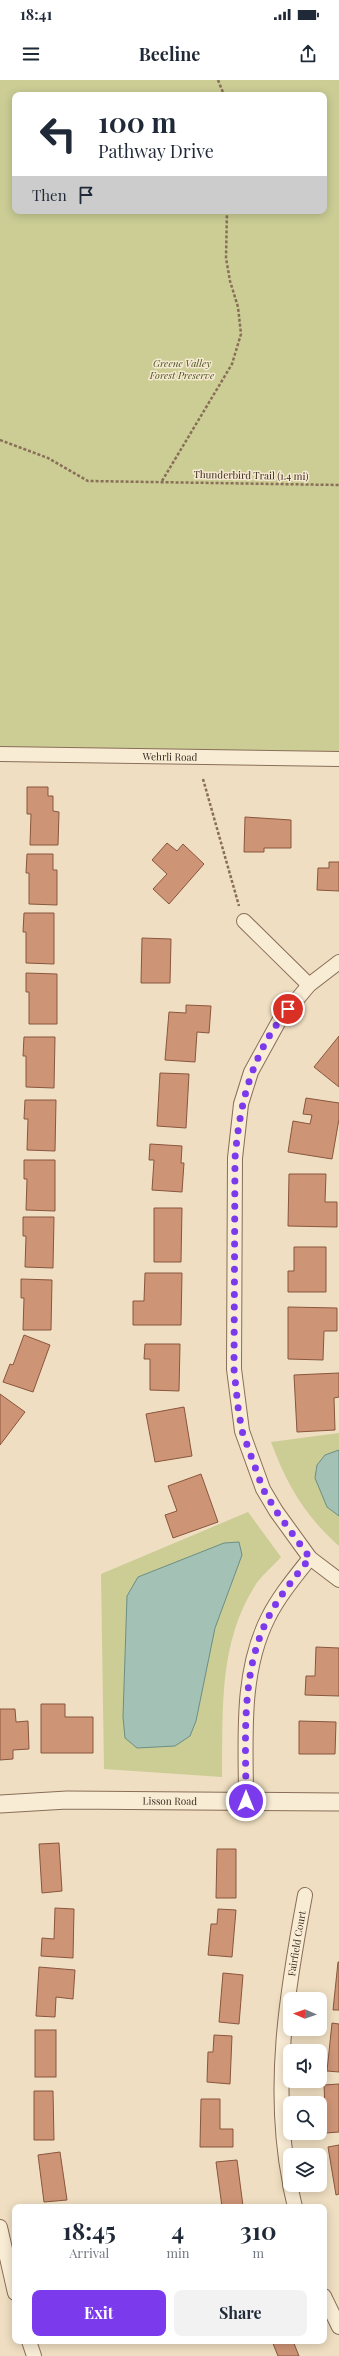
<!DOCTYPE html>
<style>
body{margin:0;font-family:"Playfair Display",serif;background:#f2f2f3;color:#1f2937;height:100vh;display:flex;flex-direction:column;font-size:15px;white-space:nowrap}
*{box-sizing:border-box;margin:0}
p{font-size:13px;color:#747a83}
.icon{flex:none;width:22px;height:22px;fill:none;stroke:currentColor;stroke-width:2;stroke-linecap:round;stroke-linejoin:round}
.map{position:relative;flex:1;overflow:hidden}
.panel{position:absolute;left:12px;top:2124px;width:315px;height:140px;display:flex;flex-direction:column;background:#fff;border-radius:8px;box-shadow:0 2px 10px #0003}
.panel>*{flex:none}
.banner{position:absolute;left:12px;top:12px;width:315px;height:122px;border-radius:8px;box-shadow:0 2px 10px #0003;background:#fff;color:#1f2937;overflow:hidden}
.needle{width:26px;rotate:272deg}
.controls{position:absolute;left:283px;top:1912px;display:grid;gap:8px}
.controls a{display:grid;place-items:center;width:44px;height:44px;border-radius:8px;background:#fff;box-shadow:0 2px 10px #0003;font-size:20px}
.pin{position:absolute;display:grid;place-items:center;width:34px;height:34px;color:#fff;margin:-17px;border:2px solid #fff;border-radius:50%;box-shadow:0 1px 4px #0007}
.me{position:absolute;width:44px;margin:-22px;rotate:0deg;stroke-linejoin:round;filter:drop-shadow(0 0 3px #0008)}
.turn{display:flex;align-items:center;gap:14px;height:84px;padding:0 20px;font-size:18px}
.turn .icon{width:52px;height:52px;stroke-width:2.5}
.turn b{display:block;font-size:28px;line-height:34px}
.then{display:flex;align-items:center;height:38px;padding:0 20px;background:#0003;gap:8px;font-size:15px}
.eta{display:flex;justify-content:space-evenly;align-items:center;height:68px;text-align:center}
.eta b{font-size:24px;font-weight:700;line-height:28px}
.button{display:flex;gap:8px;margin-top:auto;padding:8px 20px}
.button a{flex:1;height:46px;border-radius:8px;background:#7c3aed;color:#fff;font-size:16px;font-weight:700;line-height:46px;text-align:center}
.button a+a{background:#f2f2f3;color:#1f2937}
.status{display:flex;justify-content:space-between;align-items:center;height:28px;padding:0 20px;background:#fff;direction:ltr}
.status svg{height:11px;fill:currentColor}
header{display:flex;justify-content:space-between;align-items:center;height:52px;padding:0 20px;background:#fff;font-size:18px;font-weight:700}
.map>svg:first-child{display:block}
</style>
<div class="status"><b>18:41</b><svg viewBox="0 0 49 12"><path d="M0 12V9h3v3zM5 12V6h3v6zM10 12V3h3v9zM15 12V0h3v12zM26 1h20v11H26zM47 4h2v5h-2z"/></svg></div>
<header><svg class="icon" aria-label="menu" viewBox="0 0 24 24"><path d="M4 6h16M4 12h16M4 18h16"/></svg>Beeline<svg class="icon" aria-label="share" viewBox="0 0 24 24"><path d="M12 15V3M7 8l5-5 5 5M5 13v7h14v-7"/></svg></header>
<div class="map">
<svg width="339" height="2276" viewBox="0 0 339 2276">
<rect width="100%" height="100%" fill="#efdec1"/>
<g fill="#cbcd95" fill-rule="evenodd">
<path d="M0 0H339V678L0 674ZM15 15H324V131H15Z"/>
<path d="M339 1353V1466C305 1436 287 1405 271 1362Z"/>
<path d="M248 1432 281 1477C273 1486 262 1495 256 1504 218 1563 223 1630 222 1697L104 1689 101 1494Z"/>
</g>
<g fill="#a4c1b6" stroke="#6b8f84">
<path d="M339 1370V1436L327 1427 315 1398 317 1385 325 1375Z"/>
<path d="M239 1462 242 1475 215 1548 196 1641 190 1656 175 1666 137 1668 125 1658 123 1637 127 1516 138 1497 224 1463Z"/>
</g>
<g fill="#ce9476" stroke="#89563e">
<path d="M27 707H48V716H53V731L59 732 58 765H30L31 734H27Z"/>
<path d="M245 737 291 740V768H264V772H244Z"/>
<path d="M167 763 177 771 183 764 204 784 169 824 153 809 167 794 152 780Z"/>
<path d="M27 774H53V790H57V825L29 824V793H26Z"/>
<path d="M329 782H339V811L317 810 318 788H329Z"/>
<path d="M24 833H54V884L26 883V852H23Z"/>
<path d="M142 858 171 859 170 903H141Z"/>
<path d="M26 893 57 894V944H29V912H26Z"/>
<path d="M186 925 211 926 209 953 197 952 195 982 165 980 169 932 186 933Z"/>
<path d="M339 956V1007L314 987Z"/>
<path d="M24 957H55L54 1008 26 1007V976H23Z"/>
<path d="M160 993 189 994 186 1048 157 1046Z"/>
<path d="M306 1018 339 1023V1039L332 1079 288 1072 293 1041 310 1044 312 1035 303 1034Z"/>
<path d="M25 1020H56L55 1071 27 1070 28 1039H24Z"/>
<path d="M150 1064 182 1066 181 1083H184L182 1112 152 1110 154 1080H149Z"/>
<path d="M24 1080H55V1131L26 1130 27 1099H24Z"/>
<path d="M289 1094H326L325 1122H337V1147L288 1146Z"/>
<path d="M154 1128H182L181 1182H154Z"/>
<path d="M23 1137H54L53 1188 25 1187 26 1156H23Z"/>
<path d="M294 1167H326V1212H288V1191H294Z"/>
<path d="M145 1193H182L181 1245H133V1221H144Z"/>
<path d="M21 1199 52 1200 51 1250H23L24 1218H21Z"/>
<path d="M288 1227 337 1228V1251H324L323 1280 288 1279Z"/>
<path d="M24 1255 50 1265 33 1312 3 1302 10 1284 13 1285Z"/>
<path d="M145 1264H180L179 1311 150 1310V1279H144Z"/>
<path d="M339 1293V1317L334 1318 335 1350 297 1352 294 1295Z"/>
<path d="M0 1314 25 1332 0 1365Z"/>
<path d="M184 1327 192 1376 155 1382 146 1334Z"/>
<path d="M201 1394 218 1442 173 1458 165 1435 177 1431 168 1406Z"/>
<path d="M316 1567 339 1568V1616L305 1615 306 1596H315Z"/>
<path d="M41 1624H65V1637H93V1673H41Z"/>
<path d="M0 1629H15L16 1642 28 1641 29 1669 13 1670V1679L0 1680Z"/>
<path d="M299 1641 336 1642 335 1674H299Z"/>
<path d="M59 1763 62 1811 42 1813 39 1764Z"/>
<path d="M217 1769H236V1818H216Z"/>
<path d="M55 1828 74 1829 73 1878 41 1876 42 1858 54 1859Z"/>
<path d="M218 1829 236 1830 232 1877 208 1875 211 1844H217Z"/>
<path d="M338 1882H339V1930H333Z"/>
<path d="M39 1887 75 1890 73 1919 56 1917 55 1937 36 1936Z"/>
<path d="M223 1893 243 1895 239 1944 219 1942Z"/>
<path d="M332 1943 339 1944V1992L327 1991Z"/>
<rect x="35" y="1950" width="21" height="47"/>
<path d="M214 1955 232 1956 230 2004 207 2002 208 1972H213Z"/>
<path d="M339 2004V2052L326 2053 324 2005Z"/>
<path d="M34 2011H53L54 2060H34Z"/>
<path d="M201 2019H220V2049H233V2067H200Z"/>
<path d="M339 2065V2114L336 2115 328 2067Z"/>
<path d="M60 2072 67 2120 44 2122 38 2075Z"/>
<path d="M237 2080 243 2126 222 2127 216 2082Z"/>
<path d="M272 2261H293L299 2276H278Z"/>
</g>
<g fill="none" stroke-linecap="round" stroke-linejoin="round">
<g stroke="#896e58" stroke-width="16">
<g id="minor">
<path id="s1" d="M0 674 339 679"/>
<path d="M244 841 309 905"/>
<path d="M339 882 309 905 279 941 251 992 241 1024 235 1078 234 1289 242 1351 263 1409 276 1431 310 1478 339 1500"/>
<path d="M246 1721C246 1660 240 1594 268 1538 279 1516 295 1497 310 1478"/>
<path id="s2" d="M290 2103C271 2007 287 1911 305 1815"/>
<path d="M290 2105 295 2127"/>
<path d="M0 2147 15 2213"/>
<path d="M324 2216 339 2247"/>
<path d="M29 2261 34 2276"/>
</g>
</g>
<g stroke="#896e58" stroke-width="19">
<g id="tertiary">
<path id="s3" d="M0 1724 67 1720 339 1722"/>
</g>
</g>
<g stroke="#896e58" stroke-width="2.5" stroke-dasharray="3 2" stroke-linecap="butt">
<path d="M218 0 224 15"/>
<path d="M0 360 48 378 88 401 339 405"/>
<path d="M162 401 232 284 241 254 238 227 230 201 226 178 227 131"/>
<path d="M203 699 239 826"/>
</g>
<use href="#minor" stroke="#f9ecd5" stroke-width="14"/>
<use href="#tertiary" stroke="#f9ecd5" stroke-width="17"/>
</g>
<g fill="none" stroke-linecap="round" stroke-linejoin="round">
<path stroke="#7c3aed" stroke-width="7" stroke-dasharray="0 12.6" d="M246 1721C246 1660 240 1594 268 1538 279 1516 295 1497 310 1478L276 1431 263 1409 242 1351 238 1327 234 1289 235 1078C240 1021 252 974 288 929"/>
</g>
<g text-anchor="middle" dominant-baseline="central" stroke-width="3" stroke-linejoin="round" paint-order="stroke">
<g font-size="10" font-style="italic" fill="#4c5523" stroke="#f6e9d1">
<text x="182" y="283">Greene Valley<tspan x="182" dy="12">Forest Preserve</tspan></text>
</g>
<g font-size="10" fill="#38281d" stroke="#f6e9d1">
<text transform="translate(251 395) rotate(1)">Thunderbird Trail (1.4 mi)</text>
<text stroke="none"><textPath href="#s1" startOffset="170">Wehrli Road</textPath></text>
<text stroke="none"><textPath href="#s3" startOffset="170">Lisson Road</textPath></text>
<text stroke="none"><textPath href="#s2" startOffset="241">Fairfield Court</textPath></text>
</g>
</g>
</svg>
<div class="controls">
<a><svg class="needle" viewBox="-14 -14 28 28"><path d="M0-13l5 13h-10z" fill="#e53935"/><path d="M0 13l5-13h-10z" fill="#747a83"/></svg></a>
<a><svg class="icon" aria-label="sound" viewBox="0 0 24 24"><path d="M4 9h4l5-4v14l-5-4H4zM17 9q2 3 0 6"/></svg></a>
<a><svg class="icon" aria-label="search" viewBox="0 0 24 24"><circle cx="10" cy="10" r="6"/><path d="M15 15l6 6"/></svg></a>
<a><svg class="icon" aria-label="layers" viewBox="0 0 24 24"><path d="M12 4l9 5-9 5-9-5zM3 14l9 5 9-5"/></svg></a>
</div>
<div class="pin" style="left:288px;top:929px;background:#d93025"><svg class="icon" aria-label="arrive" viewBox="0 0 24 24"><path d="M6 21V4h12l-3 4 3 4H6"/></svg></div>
<svg class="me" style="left:246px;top:1721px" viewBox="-20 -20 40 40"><circle r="17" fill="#7c3aed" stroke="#fff" stroke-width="3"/><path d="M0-11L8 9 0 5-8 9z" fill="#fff"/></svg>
<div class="banner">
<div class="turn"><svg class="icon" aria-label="left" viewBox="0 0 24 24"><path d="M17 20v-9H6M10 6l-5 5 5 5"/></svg><div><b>100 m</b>Pathway Drive</div></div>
<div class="then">Then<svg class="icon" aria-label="arrive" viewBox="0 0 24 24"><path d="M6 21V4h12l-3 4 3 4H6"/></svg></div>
</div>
<section class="panel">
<div class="eta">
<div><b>18:45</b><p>Arrival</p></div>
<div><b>4</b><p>min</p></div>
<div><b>310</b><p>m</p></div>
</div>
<div class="button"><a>Exit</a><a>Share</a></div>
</section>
</div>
